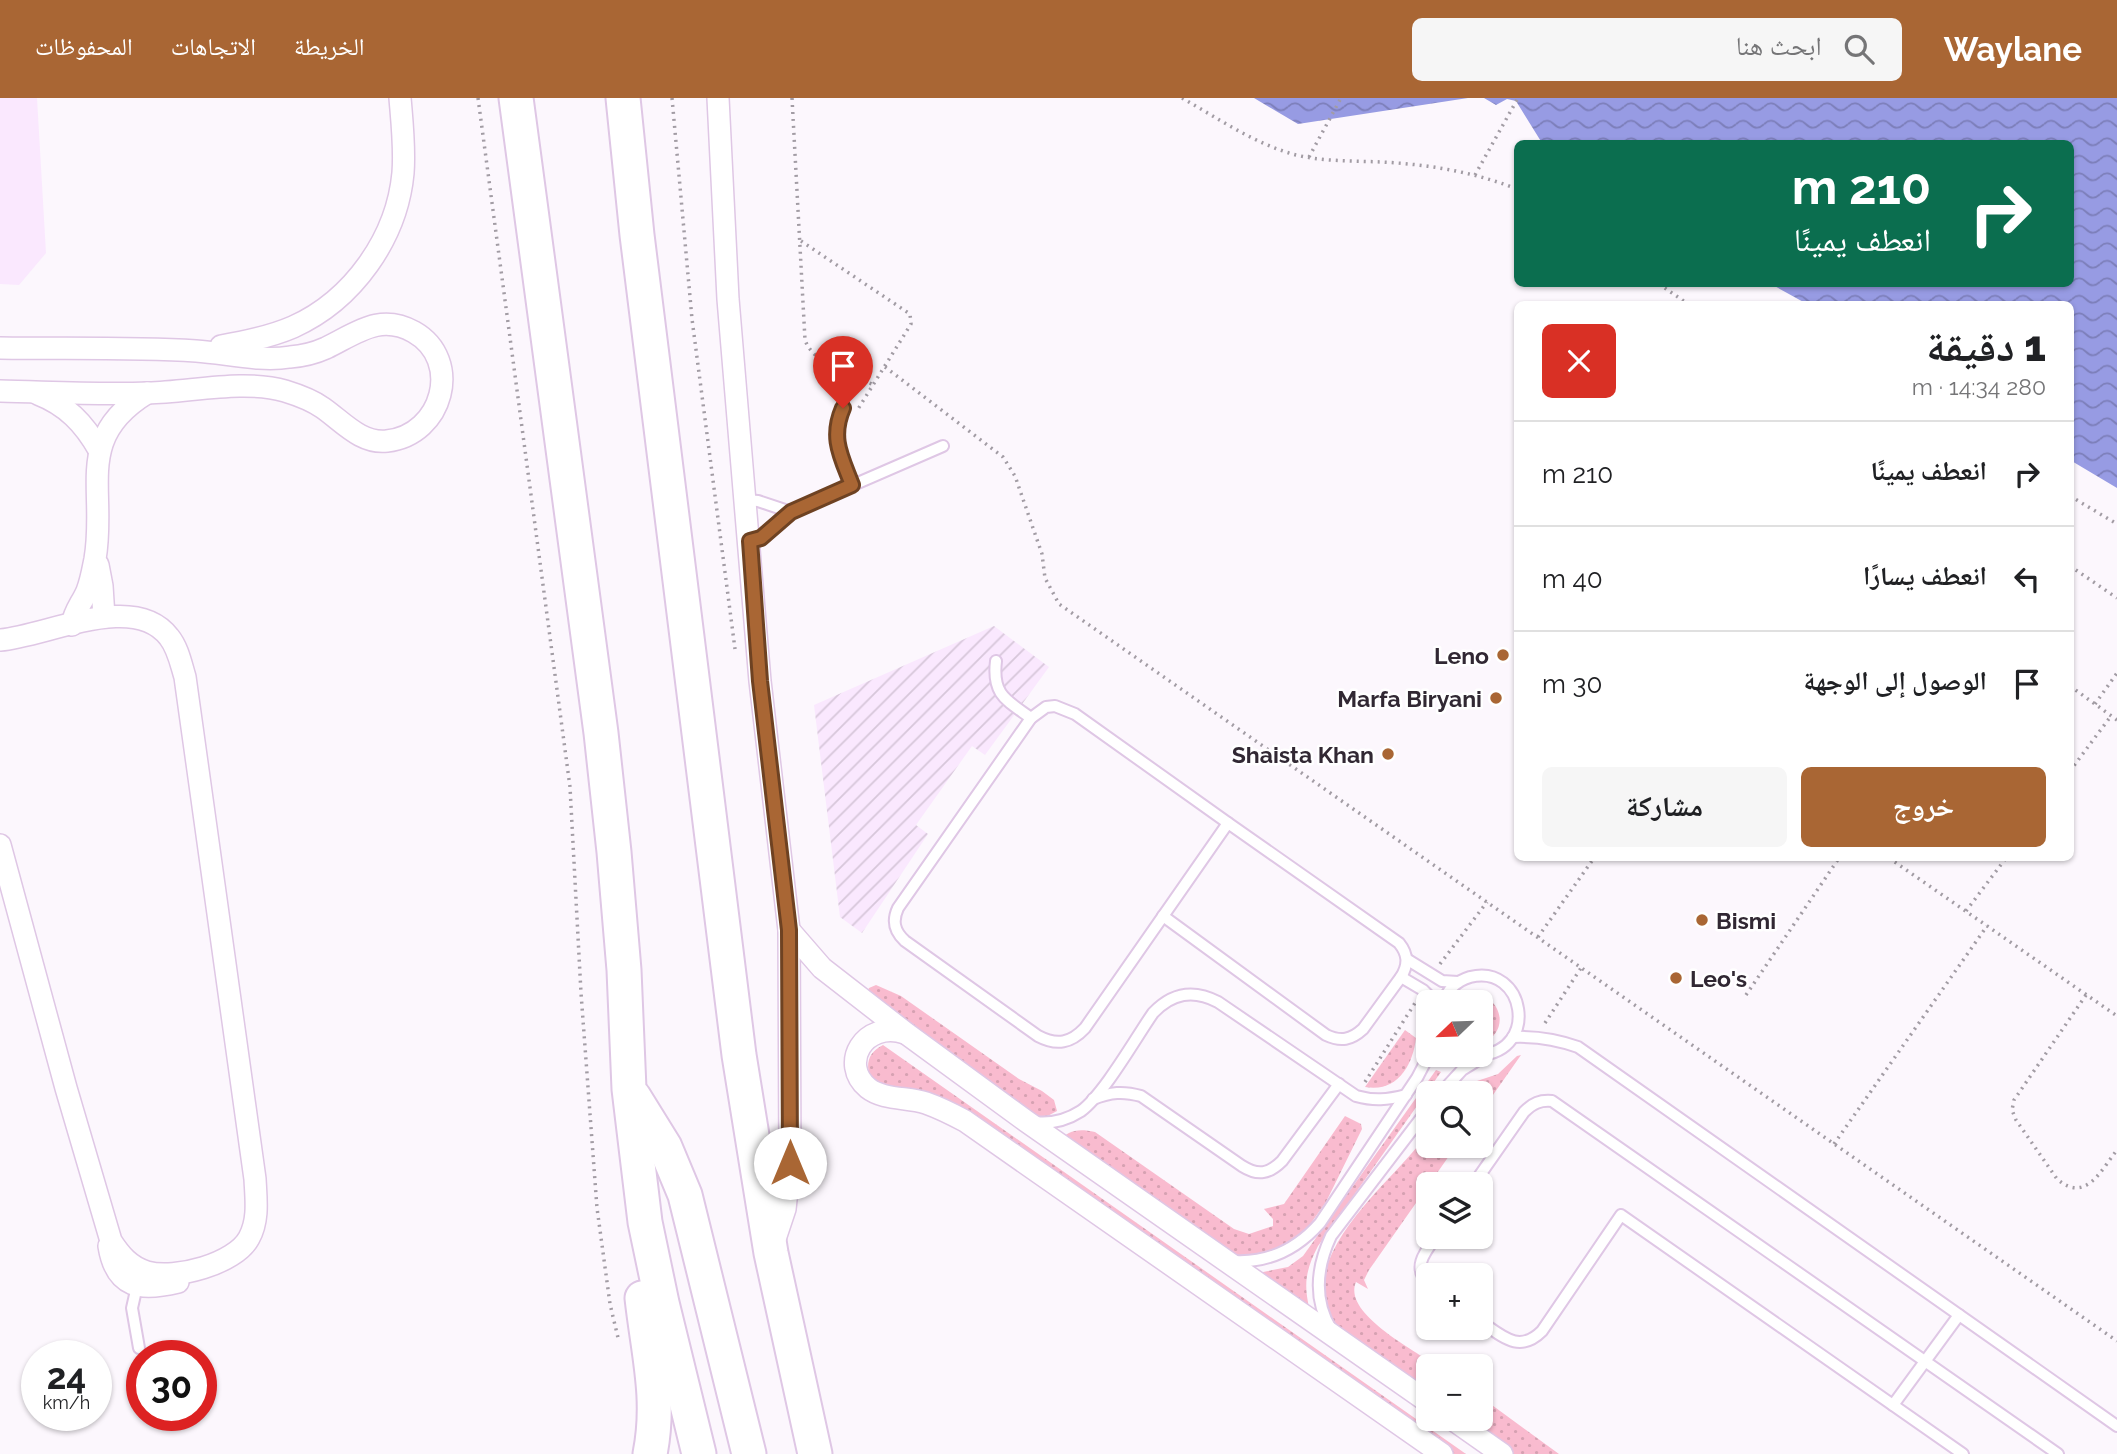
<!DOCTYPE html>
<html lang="ar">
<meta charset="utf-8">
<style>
body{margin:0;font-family:Raleway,"Noto Naskh Arabic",sans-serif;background:#f6f6f6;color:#202124;direction:rtl;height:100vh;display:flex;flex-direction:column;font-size:26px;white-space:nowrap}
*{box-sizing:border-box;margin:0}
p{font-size:23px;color:#757577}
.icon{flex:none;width:38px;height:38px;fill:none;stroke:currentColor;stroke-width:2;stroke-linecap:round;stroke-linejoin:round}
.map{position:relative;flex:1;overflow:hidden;direction:ltr}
.sheet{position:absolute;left:1514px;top:203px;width:560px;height:560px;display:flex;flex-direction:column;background:#fff;border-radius:10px;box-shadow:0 2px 5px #0004;direction:rtl}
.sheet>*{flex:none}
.hud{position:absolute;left:1514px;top:42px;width:560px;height:147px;border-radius:10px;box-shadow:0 2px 5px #0004;direction:rtl;background:#0b6e4f;color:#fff;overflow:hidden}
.needle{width:46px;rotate:247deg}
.controls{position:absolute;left:1416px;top:892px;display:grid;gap:14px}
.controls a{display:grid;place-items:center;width:77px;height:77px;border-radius:10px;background:#fff;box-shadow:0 2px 5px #0004;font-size:35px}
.speed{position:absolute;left:21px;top:1242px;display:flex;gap:14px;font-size:35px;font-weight:700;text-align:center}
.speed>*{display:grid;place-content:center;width:91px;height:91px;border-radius:50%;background:#fff;box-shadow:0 2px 5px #0004;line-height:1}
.speed small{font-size:18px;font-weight:400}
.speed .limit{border:10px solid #d22;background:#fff;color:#111}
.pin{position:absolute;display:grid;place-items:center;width:60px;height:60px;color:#fff;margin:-72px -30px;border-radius:50% 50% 50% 0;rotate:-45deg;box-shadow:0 0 7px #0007}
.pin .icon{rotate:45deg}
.me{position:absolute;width:77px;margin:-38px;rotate:0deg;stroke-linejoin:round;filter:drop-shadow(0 0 5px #0008)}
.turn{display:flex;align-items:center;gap:24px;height:147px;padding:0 28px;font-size:32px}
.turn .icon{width:91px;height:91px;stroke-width:2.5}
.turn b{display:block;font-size:49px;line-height:60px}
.round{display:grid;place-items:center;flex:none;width:74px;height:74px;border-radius:10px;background:#f6f6f6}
.overview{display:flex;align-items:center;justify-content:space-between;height:119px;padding:0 28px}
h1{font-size:42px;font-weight:800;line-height:52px}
.cta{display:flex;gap:14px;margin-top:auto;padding:14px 28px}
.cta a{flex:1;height:80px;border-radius:10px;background:#a96634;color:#fff;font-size:28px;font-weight:800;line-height:80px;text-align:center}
.cta a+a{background:#f6f6f6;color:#202124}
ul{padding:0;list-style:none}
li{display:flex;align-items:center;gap:21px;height:105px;padding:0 28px;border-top:2px solid #e0e0e0}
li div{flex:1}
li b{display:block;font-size:26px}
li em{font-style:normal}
header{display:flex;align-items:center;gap:42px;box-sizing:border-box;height:98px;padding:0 35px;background:#a96634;color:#fff}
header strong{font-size:33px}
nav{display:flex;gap:38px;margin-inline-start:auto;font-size:24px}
.search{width:490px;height:63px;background:#f6f6f6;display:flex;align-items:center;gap:18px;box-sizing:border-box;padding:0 24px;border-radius:10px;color:#757577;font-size:26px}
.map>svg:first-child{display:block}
</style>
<header>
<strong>Waylane</strong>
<div class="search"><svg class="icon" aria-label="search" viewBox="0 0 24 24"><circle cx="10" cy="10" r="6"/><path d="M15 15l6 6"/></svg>ابحث هنا</div>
<nav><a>الخريطة</a><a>الاتجاهات</a><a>المحفوظات</a></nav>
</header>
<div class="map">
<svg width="2117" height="1356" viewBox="0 0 2117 1356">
<defs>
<pattern id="industrial-furrows" width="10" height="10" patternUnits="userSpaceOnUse" patternTransform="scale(1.75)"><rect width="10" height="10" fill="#fae8fe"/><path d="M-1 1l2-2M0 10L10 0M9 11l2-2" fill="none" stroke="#d7c7da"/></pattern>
<pattern id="green-dots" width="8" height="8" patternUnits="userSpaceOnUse" patternTransform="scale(1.75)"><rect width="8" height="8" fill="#f9bbcf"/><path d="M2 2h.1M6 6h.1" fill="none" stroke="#d6a1b2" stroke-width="1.8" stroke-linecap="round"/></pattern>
<pattern id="water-waves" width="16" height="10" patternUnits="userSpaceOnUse" patternTransform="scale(1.75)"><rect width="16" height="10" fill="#979be3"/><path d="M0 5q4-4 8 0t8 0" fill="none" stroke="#7c7eb9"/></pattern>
</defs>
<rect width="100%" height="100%" fill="#fcf7fd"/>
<path fill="#fae8fe" d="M0 0H37L46 155 19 187 0 186Z"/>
<path fill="url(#industrial-furrows)" d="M994 528 1049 569 985 657 972 648 916 727 928 736 862 835 840 819 814 607Z"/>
<g fill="url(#green-dots)">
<path d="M876 887 901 898 1019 981 1042 993 1054 1002 1057 1013 1042 1021 1029 1018 862 904 869 890Z"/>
<path d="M1469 895C1502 895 1512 934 1481 946L1480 905H1453L1461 898Z"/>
<path d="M1405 932 1416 940C1413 967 1397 995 1365 989Z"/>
<path d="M883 947 1466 1356H1445L965 1020 872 986C866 970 865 956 883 947Z"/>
<path d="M1521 957 1481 1014 1480 996H1457L1468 986 1498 976 1517 958Z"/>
<path d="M1436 972 1441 974 1318 1148C1303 1177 1304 1191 1312 1221L1253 1176 1288 1169 1303 1158Z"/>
<path d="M1345 1018 1361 1026 1362 1031 1326 1104 1304 1135 1272 1156 1235 1159 1057 1044C1069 1032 1078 1030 1095 1034L1234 1131 1249 1136 1273 1128V1121L1264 1111 1284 1106Z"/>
<path d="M1428 1035V1048H1456L1369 1172 1364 1182 1368 1191 1356 1184C1342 1216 1417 1253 1438 1269H1428V1300C1405 1282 1382 1265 1359 1248 1352 1242 1339 1236 1334 1228 1290 1158 1392 1086 1428 1035Z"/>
<path d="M1481 1299 1559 1356H1509L1459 1321H1480Z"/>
</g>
<g fill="url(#water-waves)">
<path d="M1254 0H1468L1298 26Z"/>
<path d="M1484 0H2117V390L2070 362V206H1807L1771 186H2070V46L1542 45 1516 3 1507 1 1496 7Z"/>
</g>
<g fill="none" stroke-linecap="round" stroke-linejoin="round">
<g stroke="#dfc7e5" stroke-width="14">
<g id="service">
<path d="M843 310C830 340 841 358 851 387"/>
<path d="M746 402 758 403 791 414"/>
<path d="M749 443 761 440 791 414 943 348"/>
<path d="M996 563C992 597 1006 602 1031 620"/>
<path d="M1055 608 1075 616 1228 725 1085 930C1071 945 1057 948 1038 938L905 843C894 833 892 823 898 810L1031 620 1046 609Z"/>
<path d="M1163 818 1326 937C1341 944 1351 942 1363 931L1401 879C1409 866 1408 856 1399 845L1228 725"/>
<path d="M1408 862 1442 883 1458 884"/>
<path d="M1401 879 1423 892 1436 905"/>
<path d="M1443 905C1447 892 1457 883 1470 879 1525 865 1540 953 1480 957"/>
<path d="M1513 939C1537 938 1556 941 1578 949L2117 1328"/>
<path d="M1440 996 1462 972 1488 956"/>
<path d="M1093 1001C1111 994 1123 993 1141 998L1242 1068C1258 1078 1269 1076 1282 1063L1339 986"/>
<path d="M1034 1024C1050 1026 1067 1022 1081 1013 1104 996 1135 941 1153 915 1172 895 1193 891 1218 904L1356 998C1374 1003 1387 1002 1406 997"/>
<path d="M1473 1087 1524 1014C1533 1005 1540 1002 1552 1003L2058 1356"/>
<path d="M1234 1163C1269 1165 1297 1151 1320 1125L1417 980 1429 957"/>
<path d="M1428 1185C1412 1169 1425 1154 1436 1139"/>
<path d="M137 1188 132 1210 139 1250"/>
<path d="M1480 1223C1502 1238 1519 1256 1542 1233L1621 1117 1963 1356"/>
<path d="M1331 1231C1313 1201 1317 1168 1331 1138L1428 1011"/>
<path d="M1893 1307 1959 1217"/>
</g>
</g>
<g stroke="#dfc7e5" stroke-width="24">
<g id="minor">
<path d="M718 0 728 201 760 583 789 832 790 1065 785 1111 773 1147"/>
<path d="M221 248C245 244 270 239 293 229 353 202 397 140 403 75 405 50 402 24 400 0"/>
<path d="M0 250C65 251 131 249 196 253 226 255 260 264 290 259 303 258 315 255 326 250 357 235 380 215 414 234 463 262 443 337 387 343 361 346 343 324 323 310 312 302 298 297 285 293 244 281 191 294 148 295 99 297 49 294 0 293"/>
<path d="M38 296C66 307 84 325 99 352"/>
<path d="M98 467 102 488 104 519"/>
<path d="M72 527C74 513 82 505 87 493 91 483 93 471 95 461 107 392 73 340 147 295"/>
<path d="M0 542C47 538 134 493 169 539 178 550 181 566 185 579L255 1081C256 1101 259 1122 249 1140 235 1166 175 1182 147 1174 130 1169 120 1157 111 1143L66 990 0 747"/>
<path d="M789 832 822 870 907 936 1026 1023 1428 1304"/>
<path d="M905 935C864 922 839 966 868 990 883 1002 908 999 926 1005 940 1010 952 1016 965 1023L1442 1356"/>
<path d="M109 1148C116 1191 141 1193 178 1184"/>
<path d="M1452 1321 1502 1356"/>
</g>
</g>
<g stroke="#dfc7e5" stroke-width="37">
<g id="primary">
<path d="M516 0 601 635 614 754 624 872 629 991 645 1124 662 1205 699 1356"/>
<path d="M623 0 637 137 739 957 771 1155 815 1356"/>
<path d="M634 999 665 1049 685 1097 749 1356"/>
<path d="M642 1200C648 1255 661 1300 650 1356"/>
</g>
</g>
<g stroke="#a29ca4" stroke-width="3.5" stroke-dasharray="2 5" stroke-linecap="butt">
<path d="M478 0 570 689 581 895 597 1110 610 1206 619 1244"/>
<path d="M672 0 692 221 735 551"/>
<path d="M792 0 805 242C814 267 851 276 874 287"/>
<path d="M1182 0C1219 21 1255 46 1296 57 1330 65 1363 62 1397 65 1438 68 1479 76 1517 91"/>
<path d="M1309 59 1341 0"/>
<path d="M1475 77 1518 0"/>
<path d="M801 143 910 216 911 226 858 311"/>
<path d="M1659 186 1688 206"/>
<path d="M885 269 1003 359 1015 378 1042 456 1045 480 1059 506 2117 1243"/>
<path d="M2070 398 2117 426"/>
<path d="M2070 468 2117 500"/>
<path d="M2070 588 2117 622"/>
<path d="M2095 606 2117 575"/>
<path d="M2070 673 2111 618"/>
<path d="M1889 760 2117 918"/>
<path d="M1966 813 2006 760"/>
<path d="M1538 839 1594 760"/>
<path d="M1440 866 1487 804"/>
<path d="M1746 897 1839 760"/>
<path d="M2086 897 2014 1002 2012 1012 2016 1022 2057 1081C2086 1106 2101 1072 2117 1052"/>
<path d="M1545 925 1581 870"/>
<path d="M1365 984 1415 905"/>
<path d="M1834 1046 1987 828"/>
</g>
<use href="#service" stroke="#fff" stroke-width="10"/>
<use href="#minor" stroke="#fff" stroke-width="21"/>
<use href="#primary" stroke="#fff" stroke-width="33"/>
</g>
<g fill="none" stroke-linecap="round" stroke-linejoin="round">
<g stroke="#6e4222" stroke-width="18">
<path id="route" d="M790 1065 789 832 760 583 750 443 761 440 791 414 852 387C841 358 830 340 843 310"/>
</g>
<use href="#route" stroke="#a96634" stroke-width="12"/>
</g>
<g fill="#a96634" stroke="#fff" stroke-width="2.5">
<circle cx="1503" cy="557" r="7"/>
<circle cx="1496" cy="600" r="7"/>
<circle cx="1388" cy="656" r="7"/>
<circle cx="1702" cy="822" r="7"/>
<circle cx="1676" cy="880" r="7"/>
</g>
<g text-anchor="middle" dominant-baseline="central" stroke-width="5" stroke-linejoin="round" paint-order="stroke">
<g font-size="23" font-weight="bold" fill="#312833" stroke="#fff" text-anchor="end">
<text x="1489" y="557">Leno</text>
<text x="1482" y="600">Marfa Biryani</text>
<text x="1374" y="656">Shaista Khan</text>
<text x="1716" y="822" text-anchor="start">Bismi</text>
<text x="1690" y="880" text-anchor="start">Leo's</text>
</g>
</g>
</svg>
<div class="controls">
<a><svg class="needle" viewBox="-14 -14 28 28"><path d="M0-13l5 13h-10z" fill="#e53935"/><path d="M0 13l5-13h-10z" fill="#757577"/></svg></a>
<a><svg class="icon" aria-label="search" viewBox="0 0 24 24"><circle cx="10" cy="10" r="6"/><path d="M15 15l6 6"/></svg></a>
<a><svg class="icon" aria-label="layers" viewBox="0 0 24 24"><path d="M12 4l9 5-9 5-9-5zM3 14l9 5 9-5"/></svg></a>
<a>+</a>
<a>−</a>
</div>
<div class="speed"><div>24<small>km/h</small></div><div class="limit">30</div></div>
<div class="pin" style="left:843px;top:310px;background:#d93025"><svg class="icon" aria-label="arrive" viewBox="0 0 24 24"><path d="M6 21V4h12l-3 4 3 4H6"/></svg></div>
<svg class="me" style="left:790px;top:1065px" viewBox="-20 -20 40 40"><circle r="19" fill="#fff"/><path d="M0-13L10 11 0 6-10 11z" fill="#a96634"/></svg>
<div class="hud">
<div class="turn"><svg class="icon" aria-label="right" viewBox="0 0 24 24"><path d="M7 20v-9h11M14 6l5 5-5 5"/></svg><div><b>210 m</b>انعطف يمينًا</div></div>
</div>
<section class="sheet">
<div class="overview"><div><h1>1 دقيقة</h1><p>280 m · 14:34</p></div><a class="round" style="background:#d93025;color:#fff"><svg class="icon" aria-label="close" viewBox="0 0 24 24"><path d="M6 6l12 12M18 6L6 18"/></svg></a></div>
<ul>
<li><svg class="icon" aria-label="right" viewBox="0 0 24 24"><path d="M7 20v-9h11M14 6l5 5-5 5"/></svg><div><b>انعطف يمينًا</b></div><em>210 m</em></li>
<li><svg class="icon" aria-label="left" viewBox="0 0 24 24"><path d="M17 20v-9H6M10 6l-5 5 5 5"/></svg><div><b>انعطف يسارًا</b></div><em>40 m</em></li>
<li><svg class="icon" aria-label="arrive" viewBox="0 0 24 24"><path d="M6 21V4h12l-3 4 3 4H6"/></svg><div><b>الوصول إلى الوجهة</b></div><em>30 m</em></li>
</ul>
<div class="cta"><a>خروج</a><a>مشاركة</a></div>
</section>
</div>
